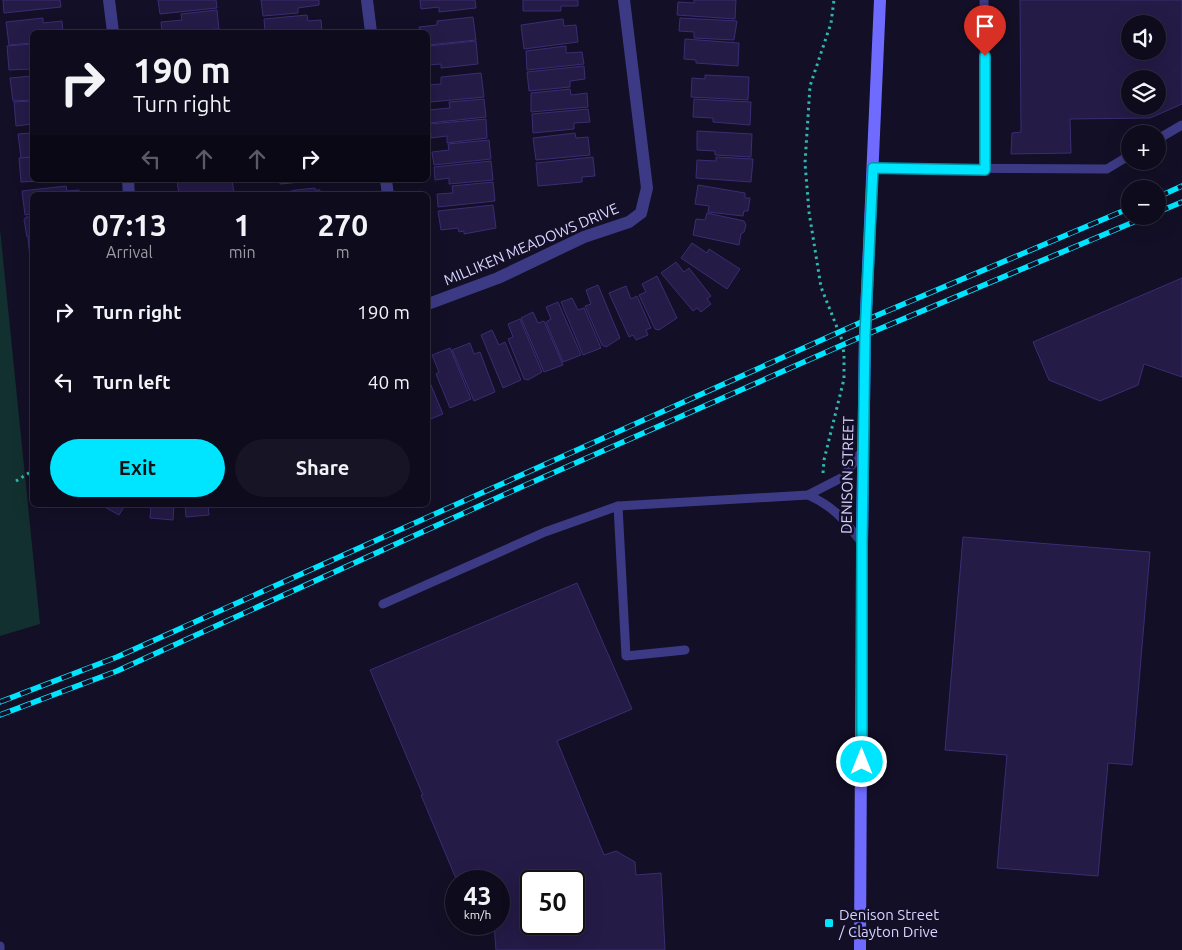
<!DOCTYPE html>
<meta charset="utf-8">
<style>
body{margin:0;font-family:Ubuntu,sans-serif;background:#171425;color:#f1f3f6;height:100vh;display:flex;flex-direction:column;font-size:19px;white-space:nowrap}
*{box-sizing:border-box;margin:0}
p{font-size:16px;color:#9b9ba3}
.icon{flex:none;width:28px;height:28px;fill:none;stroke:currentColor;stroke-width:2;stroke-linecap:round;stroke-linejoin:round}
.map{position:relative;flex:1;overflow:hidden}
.side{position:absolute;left:30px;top:192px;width:400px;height:315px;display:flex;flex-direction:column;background:#0e0b1c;border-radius:8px;box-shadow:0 5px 20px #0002,0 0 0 1px #2e2b3b}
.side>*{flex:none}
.guide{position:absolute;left:30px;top:30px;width:400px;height:152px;border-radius:8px;box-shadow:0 5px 20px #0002,0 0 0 1px #2e2b3b;background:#0e0b1c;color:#f1f3f6;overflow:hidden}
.buttons{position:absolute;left:1121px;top:15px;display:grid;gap:10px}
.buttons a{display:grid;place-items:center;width:45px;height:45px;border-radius:50%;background:#0e0b1c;box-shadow:0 5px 20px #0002,0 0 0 1px #2e2b3b;font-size:25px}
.speed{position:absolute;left:445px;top:870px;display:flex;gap:10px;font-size:25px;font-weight:700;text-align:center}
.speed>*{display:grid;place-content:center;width:65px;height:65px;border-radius:50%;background:#0e0b1c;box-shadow:0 5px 20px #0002,0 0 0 1px #2e2b3b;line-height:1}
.speed small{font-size:12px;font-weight:400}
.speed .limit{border:2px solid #111;border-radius:8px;background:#fff;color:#111}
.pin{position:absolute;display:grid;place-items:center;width:42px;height:42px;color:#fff;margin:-51px -21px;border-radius:50% 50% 50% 0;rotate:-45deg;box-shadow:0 0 5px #0007}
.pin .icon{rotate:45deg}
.me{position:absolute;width:55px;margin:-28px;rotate:0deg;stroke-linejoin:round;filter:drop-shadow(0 0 4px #0008)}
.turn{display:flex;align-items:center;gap:18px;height:105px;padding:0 20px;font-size:22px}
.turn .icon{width:65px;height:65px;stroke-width:2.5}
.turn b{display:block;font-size:35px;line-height:42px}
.lanes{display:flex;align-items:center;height:48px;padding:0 20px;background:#0003;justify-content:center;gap:25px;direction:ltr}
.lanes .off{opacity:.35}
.eta{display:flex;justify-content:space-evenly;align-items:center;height:85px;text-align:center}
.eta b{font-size:30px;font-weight:600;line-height:35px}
.button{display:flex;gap:10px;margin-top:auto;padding:10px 20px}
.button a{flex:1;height:58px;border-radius:30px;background:#00e5ff;color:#111;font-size:20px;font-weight:600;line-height:58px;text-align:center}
.button a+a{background:#171425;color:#f1f3f6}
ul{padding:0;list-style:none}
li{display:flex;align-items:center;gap:15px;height:70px;padding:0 20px}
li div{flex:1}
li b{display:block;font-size:19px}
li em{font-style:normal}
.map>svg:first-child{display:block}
</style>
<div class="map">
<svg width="1182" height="950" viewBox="0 0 1182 950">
<rect width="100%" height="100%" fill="#130f26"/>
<path fill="#12302f" d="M0 229 40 624 0 636Z"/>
<g fill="#241b47" stroke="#3b2d73" fill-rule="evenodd">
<path d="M3 0H60L61 7 4 13Z"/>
<path d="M158 0H216L217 8 160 14Z"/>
<path d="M261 0H319V5L298 8V13L263 16Z"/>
<path d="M420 0H475L476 8 439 12V7L421 9Z"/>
<path d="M523 0H578V6H561V11H523Z"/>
<path d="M694 0H736L735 19 677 15 678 2 694 3Z"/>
<path d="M1020 0H1182V104L1150 118 1070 119 1071 153 1011 154 1012 133 1021 132ZM1130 24H1158V51H1130ZM1130 79H1158V106H1130Z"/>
<path d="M217 10 219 29 162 32 161 22 182 20 181 14Z"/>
<path d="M307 15 308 21 321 20 322 32H265L264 19Z"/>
<path d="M473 17 476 40 428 45V32H420L419 27 437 25V21Z"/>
<path d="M43 18V23L62 21 63 32H32V43L9 45 6 22Z"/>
<path d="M680 18 737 21 734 40 694 38V32L679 31Z"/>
<path d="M563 19 564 26 576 25 578 42 524 49 521 25Z"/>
<path d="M685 39 739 43 738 66 696 63V60L684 59Z"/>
<path d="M476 41 478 64 441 68V64L428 65V46Z"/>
<path d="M32 44V69L9 70 7 46Z"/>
<path d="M566 46V53L582 52 584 64 527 70 526 51Z"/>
<path d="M584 66 585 79 570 81V87L529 91 527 72Z"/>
<path d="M481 73 484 97 430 102 428 85 441 84V77Z"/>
<path d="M705 75 749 77 748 100 691 97 692 78 705 79Z"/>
<path d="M32 76V100L13 101 10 78Z"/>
<path d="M570 89 571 95 587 93 588 107 531 112V93Z"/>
<path d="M484 99 486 117 429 123 428 110 450 108 449 102Z"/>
<path d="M694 99 751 102 750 125 713 122V118L693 117Z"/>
<path d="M32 101V124L16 126 14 102Z"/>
<path d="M588 109 590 122 574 123V129L533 133 532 114Z"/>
<path d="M486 119 487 138 447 143V136L431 138 430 124Z"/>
<path d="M697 131 752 134 751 157 715 155V151L697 150Z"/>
<path d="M32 133V157L21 158 18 134Z"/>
<path d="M575 133 576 138 588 137 590 155 536 160 533 138Z"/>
<path d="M489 140 491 159 434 165 432 152 449 150 448 144Z"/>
<path d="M32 157V180H63L21 182 19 158Z"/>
<path d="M593 157 595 176 582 177V182L538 186 536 163Z"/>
<path d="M716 157 753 159 751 182 696 178 697 160 716 161Z"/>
<path d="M491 161 493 180 449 184V178L435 180 434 167Z"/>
<path d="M177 180H232L234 193 179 195Z"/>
<path d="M280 180H323L280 184Z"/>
<path d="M493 182 495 201 438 207 437 194 453 193 452 186Z"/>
<path d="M698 185 745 193V198H750L748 211H744L743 216 708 212 709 206 695 204Z"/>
<path d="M66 186 67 191 79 190 80 195H32V214L25 215 22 191Z"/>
<path d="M315 188V190H320V194L339 192V195H284L283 193 296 190Z"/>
<path d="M493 205 496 228 464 234V231L459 232 458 228 441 230 438 211Z"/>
<path d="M707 213 744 221 746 225 744 232 741 234 739 245 693 235 696 219 705 220Z"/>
<path d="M26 217H32V236L27 237 24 220Z"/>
<path d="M28 238H32V258H30Z"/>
<path d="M692 243 707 253 709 249 740 269 727 289 681 258Z"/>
<path d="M676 262 684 272 689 268 711 296 707 299 711 304 701 312 697 308 693 311 661 273Z"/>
<path d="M657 276 677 318 659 330 655 329 639 295 646 292 642 284Z"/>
<path d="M1182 278V377L1144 364 1138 385 1100 401 1049 380 1033 342Z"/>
<path d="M598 285 620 338 606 347 602 345 585 306 591 304 586 290Z"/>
<path d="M626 286 631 299 637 296 651 328 646 330 648 335 636 340 633 335 629 337 609 293Z"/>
<path d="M572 298 578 310 584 308 601 348 583 355 561 302Z"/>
<path d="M558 302 581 355 563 362 546 322 551 319 546 307Z"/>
<path d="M533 312 538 323 544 321 563 365 544 372 521 318Z"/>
<path d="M520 319 542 372 528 380 524 379 508 339 513 337 508 324Z"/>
<path d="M492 330 499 345 505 342 521 380 503 388 481 335Z"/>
<path d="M470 343 474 354 480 352 495 392 474 401 452 350Z"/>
<path d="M450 348 471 399 450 408 436 374 439 372 432 355Z"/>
<path d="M428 378 443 414 428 420Z"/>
<path d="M101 505H125L119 515Z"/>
<path d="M151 505H174L173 520 150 518Z"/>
<path d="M185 505H208L209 515 186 517Z"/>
<path d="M963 537 1150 552 1132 765 1108 763 1098 876 997 868 1007 755 945 750Z"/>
<path d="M577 583 632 709 557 741 604 855 616 851 635 862 636 875 661 873 665 950H496L494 924H499V881H457L421 795H423L370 670ZM531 881H574V924H531Z"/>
</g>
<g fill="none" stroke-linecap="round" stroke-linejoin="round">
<g stroke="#2fb8b0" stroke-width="3" stroke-dasharray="2.5 4" stroke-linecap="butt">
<path d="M823 473 824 460 844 379V355L842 340 821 287 809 212 805 163 810 86 831 23 834 0"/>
<path d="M16 481 32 471"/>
</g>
<g stroke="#3d3a85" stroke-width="9">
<path d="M984 0 985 169"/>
<path d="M1158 139 1182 125"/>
<path d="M873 168 1107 169 1130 155"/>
<path d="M808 495C835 507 844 520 862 543"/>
<path d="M618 506 626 656 685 650"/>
<path d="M383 604 545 532 618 506 808 495 843 477 863 450"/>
<path d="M0 946V950"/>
</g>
<g stroke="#3d3a85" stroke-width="12">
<path d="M109 0 113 32"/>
<path d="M367 0 371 32"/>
<path d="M128 180 129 195"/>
<path d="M386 180 388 195"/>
<path d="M428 304 498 278 584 237 629 222 641 213 647 188 624 0"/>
</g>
<path stroke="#6f6bff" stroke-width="12" d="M860 950 862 543 865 335 880 0"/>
<g stroke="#00e5ff" stroke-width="5.5">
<g id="rail">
<path d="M1158 197 1182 186"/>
<path d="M1158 212 1182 202"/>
<path d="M0 702 117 657 866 320 1130 208"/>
<path d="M0 715 117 671 519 488 865 335 1148 216"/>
</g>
</g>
<use href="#rail" stroke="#130f26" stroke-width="4" stroke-dasharray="11" stroke-linecap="butt"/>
</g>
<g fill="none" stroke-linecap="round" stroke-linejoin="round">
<g stroke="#0095a6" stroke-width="12">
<path id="route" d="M862 762V543L865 335 873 168 985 170V56"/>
</g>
<use href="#route" stroke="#00e5ff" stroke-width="9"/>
</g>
<rect fill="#00e5ff" stroke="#130f26" stroke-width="2" x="824" y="918" width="10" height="10" rx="2.5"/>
<g text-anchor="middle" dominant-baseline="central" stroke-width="5" stroke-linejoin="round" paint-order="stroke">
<g font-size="15" fill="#d9d4ff" stroke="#130f26">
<text transform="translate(531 244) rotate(-23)">MILLIKEN MEADOWS DRIVE</text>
<text transform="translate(847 475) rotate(-89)">DENISON STREET</text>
</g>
<g font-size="15" fill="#d9d4ff" stroke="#130f26" text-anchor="start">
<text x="839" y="914">Denison Street<tspan x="839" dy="17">/ Clayton Drive</tspan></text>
</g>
</g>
</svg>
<div class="buttons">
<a><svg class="icon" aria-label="sound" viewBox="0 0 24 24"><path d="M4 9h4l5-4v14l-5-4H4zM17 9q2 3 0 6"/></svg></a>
<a><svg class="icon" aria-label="layers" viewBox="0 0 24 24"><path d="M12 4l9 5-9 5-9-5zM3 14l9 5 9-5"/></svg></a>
<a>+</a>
<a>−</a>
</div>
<div class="speed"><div>43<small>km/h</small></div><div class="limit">50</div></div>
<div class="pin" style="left:985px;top:56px;background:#d93025"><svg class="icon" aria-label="arrive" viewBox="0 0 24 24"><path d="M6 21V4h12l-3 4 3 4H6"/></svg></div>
<svg class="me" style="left:862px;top:762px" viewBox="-20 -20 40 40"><circle r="17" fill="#00e5ff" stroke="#fff" stroke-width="3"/><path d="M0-11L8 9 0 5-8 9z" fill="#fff"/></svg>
<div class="guide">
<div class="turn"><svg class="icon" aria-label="right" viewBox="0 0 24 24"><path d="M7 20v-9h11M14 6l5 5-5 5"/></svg><div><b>190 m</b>Turn right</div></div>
<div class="lanes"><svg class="icon off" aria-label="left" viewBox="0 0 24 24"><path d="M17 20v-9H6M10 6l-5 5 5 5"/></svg><svg class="icon off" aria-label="ahead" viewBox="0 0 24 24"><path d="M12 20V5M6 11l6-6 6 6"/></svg><svg class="icon off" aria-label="ahead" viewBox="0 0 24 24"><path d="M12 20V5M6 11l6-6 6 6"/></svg><svg class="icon" aria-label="right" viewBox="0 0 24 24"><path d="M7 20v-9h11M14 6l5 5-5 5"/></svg></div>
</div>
<section class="side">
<div class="eta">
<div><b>07:13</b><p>Arrival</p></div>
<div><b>1</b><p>min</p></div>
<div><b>270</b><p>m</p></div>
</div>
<ul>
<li><svg class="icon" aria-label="right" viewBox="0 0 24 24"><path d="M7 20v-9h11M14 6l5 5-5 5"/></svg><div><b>Turn right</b></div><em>190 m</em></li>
<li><svg class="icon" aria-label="left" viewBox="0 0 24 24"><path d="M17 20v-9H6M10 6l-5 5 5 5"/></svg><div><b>Turn left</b></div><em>40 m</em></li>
</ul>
<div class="button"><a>Exit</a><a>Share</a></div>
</section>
</div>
